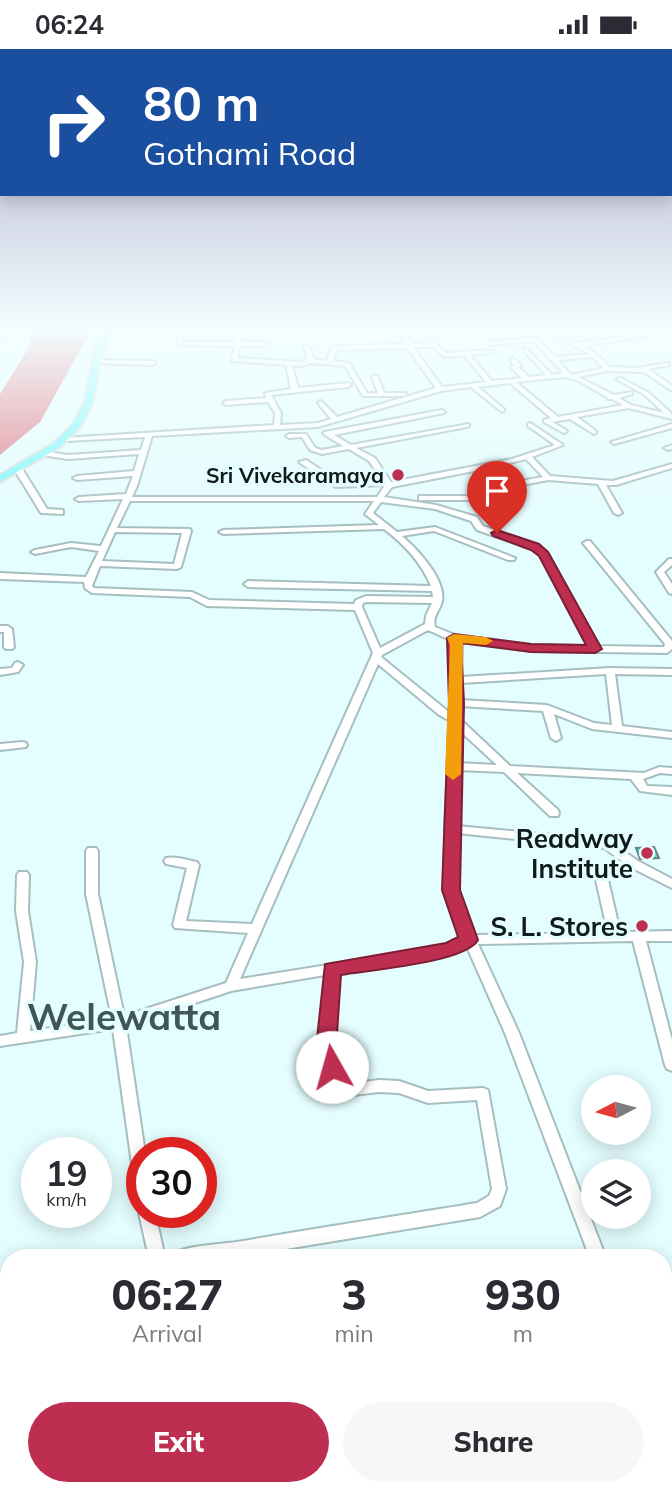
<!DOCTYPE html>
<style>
body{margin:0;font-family:Mulish,sans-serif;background:#f7f7f7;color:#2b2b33;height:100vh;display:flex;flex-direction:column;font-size:26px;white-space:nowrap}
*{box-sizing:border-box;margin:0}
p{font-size:23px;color:#7c7c81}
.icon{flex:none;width:38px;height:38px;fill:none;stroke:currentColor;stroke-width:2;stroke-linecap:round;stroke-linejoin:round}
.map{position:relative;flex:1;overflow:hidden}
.sheet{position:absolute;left:0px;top:1200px;width:672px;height:247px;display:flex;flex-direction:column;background:#fff;border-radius:28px 28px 0 0;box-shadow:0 4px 18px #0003}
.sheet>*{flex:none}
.guide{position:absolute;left:0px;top:0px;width:672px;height:147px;box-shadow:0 4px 18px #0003;background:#1a4fa0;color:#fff;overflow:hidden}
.needle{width:46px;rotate:264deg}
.buttons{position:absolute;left:581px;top:1026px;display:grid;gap:14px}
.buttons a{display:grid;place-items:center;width:70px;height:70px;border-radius:50%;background:#fff;box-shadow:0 4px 18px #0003;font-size:35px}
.speed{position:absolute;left:21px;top:1088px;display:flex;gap:14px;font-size:35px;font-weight:700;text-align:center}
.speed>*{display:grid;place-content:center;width:91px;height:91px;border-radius:50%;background:#fff;box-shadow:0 4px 18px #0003;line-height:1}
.speed small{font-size:18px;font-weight:400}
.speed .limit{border:10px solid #d22;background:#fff;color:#111}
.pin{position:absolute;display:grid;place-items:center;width:60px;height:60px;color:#fff;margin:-72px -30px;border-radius:50% 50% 50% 0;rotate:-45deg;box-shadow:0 0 7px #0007}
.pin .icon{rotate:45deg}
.me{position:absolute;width:77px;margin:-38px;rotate:353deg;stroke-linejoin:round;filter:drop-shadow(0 0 5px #0008)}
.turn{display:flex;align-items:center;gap:24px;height:147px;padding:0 28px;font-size:32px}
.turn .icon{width:91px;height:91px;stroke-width:2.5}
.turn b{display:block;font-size:49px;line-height:60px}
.eta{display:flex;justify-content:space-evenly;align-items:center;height:119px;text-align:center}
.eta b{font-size:42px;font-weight:800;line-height:49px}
.action{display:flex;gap:14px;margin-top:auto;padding:14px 28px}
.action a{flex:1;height:80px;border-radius:42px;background:#be2e50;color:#fff;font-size:28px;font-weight:800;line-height:80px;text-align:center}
.action a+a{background:#f7f7f7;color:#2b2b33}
.status{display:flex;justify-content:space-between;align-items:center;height:49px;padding:0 35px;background:#fff;direction:ltr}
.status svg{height:19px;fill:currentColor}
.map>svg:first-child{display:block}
</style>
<div class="status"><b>06:24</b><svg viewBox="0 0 49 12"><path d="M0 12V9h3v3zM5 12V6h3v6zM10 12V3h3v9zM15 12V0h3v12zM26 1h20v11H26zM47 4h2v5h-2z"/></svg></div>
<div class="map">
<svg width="672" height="1446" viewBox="0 0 672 1446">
<rect width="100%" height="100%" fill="#e4fdfe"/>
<path fill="#e0808c" d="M32 276H94L40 373 0 406V345L28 300Z"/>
<path fill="#51dde2" stroke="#6a8181" stroke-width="2" d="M654 798 659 809 640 810 636 799Z"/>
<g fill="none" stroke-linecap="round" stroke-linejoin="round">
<g stroke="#a6bebf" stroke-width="4">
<g id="minor">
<path d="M4 276H10L3 291 0 293V285Z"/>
<path d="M183 276H189L182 290 185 293H234L235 289 238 287 241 289 240 293H266L269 295 266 297H240L237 309 301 313 308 309 304 299 307 297 310 299 314 310 327 312 331 299 334 297 405 295 397 276H403L411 295 430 294 424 288 427 286 446 304 493 301 494 302 491 304 470 306 492 332 522 329 511 318 514 316 510 311 513 309 521 316 518 318 529 328 546 326 524 302V300L526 299 552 326 563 324 534 292 490 296 487 294 488 293 535 288 555 308 589 305 530 276H538L579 294 665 280 672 284V288L664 284 585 297 602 310 609 318 637 319 669 314V316L648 320 672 337V342L644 323 607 322 578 328 614 346 632 343V345L619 349 631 356 664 364 645 346 616 330 621 329 649 344 671 364 672 370 629 359 577 368 596 382V384L594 385 570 370 552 373 566 381 567 382 564 384 544 373V371L551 369 510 334 478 338 504 360V362L502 363 471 338 441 342 318 378 152 387 137 437 132 448H377L385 436 336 438 299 413 306 411 341 434 383 432 369 412 349 400 322 405 310 401 302 388 289 389 286 387 289 385H306L315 399 322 401 343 397 325 386 323 384 324 383 442 361 445 363 444 364 334 386 351 396 469 375V377L467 378 356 399 375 409 391 433 512 410 555 396 528 377V375L530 374 563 396 532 408 550 427 613 432 672 415V419L616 436H606L622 464 618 466 614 464 598 435 548 431 497 441 474 422 392 438 384 448 436 456 477 468 483 477 538 496 548 505 598 597 664 598 665 595 583 494 587 492H590L672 592V600L667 604 531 602 460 593 462 596 461 628 610 619 672 620V626L615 625 622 677 672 683V689L592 680 554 665 561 689 556 692 551 689 543 662 460 657V670L510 717 644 724 659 718 672 719V725L660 724 643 730 647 737 672 738V746L640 742 631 730 517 724 558 761 559 764 558 767H550L504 723 458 721 457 777 607 791 638 812 672 830V839L630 818 604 799 457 784 459 853 474 886 608 884 596 831 598 828H606L608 831 620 883 672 882V892H646L672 991V1022L667 1020 665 1016 633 892 478 895 519 984 606 1209H590L505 984 467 898 449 906 338 924C337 957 325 1008 348 1035L379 1031 399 1032 428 1042 483 1039 488 1041 506 1140 500 1157 480 1168 231 1209H171L173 1204C195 1195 220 1196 243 1192 321 1178 399 1167 477 1154L489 1147 492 1140 477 1051 428 1054 399 1044 379 1043 345 1047C309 1033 324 956 325 926L231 942 126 977 145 1104H142V1143L137 1141 135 1136 113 980 0 997V987L17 984 24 913 16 862 17 826 19 823H27L29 826 28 862 36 913 30 982 112 970 86 845V802L88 799H96L98 802V845L124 967 226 934 248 884 175 879 173 876 187 819 166 815 164 812 166 809C175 807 188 811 197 813L199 816 186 872 252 875 373 604 355 561 207 557 190 548 92 544 85 539 84 533 0 530V524L86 528 99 502 71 498 35 505 31 503 35 501 71 494 101 497 123 450 79 452 75 450 79 448 126 445 133 427 77 431 73 429 77 427 134 422 139 405 68 410 41 406V402L68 406 141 401 145 388 65 392 62 390 63 389 274 376 275 364 268 353 226 356 223 354 226 352 266 349 265 344 291 340 286 316 232 312 234 297 181 296 176 290ZM413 298H433L445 308 464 306 486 333 442 338ZM407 299 436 339 337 368 321 352 318 354 331 370 318 374 280 376 281 364 271 346 348 338 351 336 348 334 298 339 292 316 302 317 309 314 345 317 363 347H404L407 345 406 344H384L378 328 375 326 372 328 378 344H367L349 314 333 312 336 301ZM593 308 603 319 571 326 558 311ZM565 328 577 331 607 348 608 350H612L623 356 558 368 516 333ZM526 410 543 428 499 436 481 421ZM130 452H374L365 465 379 476 223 481 219 483 223 485 384 480C405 496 421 513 431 537L248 532 244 535 248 538 432 542 433 548 366 547 356 551 354 555 209 551 192 543 94 539 92 537 100 517 177 520 181 518 191 482 190 480 117 479ZM381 453 435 460 471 472 477 481 532 500 541 506 589 597 531 596 455 586 435 578C432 567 440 562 442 552 446 530 417 500 402 487L434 482 508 511H514L515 509 435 478 397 483 373 464ZM115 483 182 484 174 515 102 512ZM367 553 432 554 426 567 425 575 380 599 362 558 363 554ZM428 581 450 591 452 596 450 664 381 608 382 606ZM378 615 438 665 450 672 445 780 447 853 463 889 447 897 240 930ZM606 625 612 676 594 674 547 656 460 651 461 634ZM459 681 497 716 458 714Z"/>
<path d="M346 276H352L354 280 349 281Z"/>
<path d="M438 276H444L445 278 482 276 443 282Z"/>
<path d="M562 276H570L578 281 573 282Z"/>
<path d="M300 279 302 280V282L265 284 262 282 265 280Z"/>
<path d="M95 311 153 312 156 314 153 316 93 314V312Z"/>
<path d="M672 375V379L614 395 611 393Z"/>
<path d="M672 396V400L668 401 664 399Z"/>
<path d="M15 418H21L47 460 63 461V465L41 464 14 420Z"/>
<path d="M419 447H510L514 449 510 451H419Z"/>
<path d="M669 510H672V516L664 523 672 535V545L669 544 656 523Z"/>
<path d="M0 577H8L12 580 14 598 12 600H6L4 598V583H0Z"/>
<path d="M18 613 23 616 18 623 0 626V620L12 619 15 614Z"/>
<path d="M22 693 26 694 27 696 26 698 0 701V695Z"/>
<path d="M142 1159V1164H155L165 1209H149L139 1164Z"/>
<path d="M663 1253 672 1254V1270L663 1269Z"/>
<path d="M672 1307V1323L663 1324V1308Z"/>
<path d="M672 1425V1443L658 1446H621L624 1440 626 1438H663V1427Z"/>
<path d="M194 1438H212L213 1446H195Z"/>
<path d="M504 1438H522L525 1446H507Z"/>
<path d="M556 1438H574L577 1446H559Z"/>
</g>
</g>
<g stroke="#dedfdf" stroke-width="4">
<path id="major" d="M107 276H115L102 303 93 352 80 378 60 398 0 433V426L54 394 73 375 85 352 94 303Z"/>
</g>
<use href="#minor" fill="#fff" fill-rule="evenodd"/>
<use href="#major" fill="#82f6fa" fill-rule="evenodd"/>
</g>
<linearGradient id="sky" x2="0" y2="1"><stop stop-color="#a59fc3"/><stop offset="0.58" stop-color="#f3feff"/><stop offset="1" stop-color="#f3feff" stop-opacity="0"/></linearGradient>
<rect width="672" height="479" fill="url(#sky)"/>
<path fill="#be2e50" stroke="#7c1e34" stroke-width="2" d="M497 481 539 495 548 503 602 600 595 604 531 603 461 594 464 654 460 841 478 891C465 914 368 921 341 926L336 999 342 1018 339 1024 332 1026 325 1024 316 999 325 915 446 894 458 888 442 841 449 654 447 589 454 585 531 595 586 596 539 507 531 501 493 487 491 484Z"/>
<path fill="#f59e0b" d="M454 585 486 588 493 592 486 596 463 594 461 725 453 731 445 725 450 596 447 589Z"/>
<g fill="#be2e50" stroke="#e4fdfe" stroke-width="2.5">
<circle cx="398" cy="426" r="7"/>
<circle cx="647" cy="804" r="7"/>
<circle cx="642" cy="877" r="7"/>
</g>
<g text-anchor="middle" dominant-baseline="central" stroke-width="7" stroke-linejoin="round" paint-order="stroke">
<g font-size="21" font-weight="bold" fill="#111a1a" stroke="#e4fdfe" text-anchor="end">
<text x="384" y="426">Sri Vivekaramaya</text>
</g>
<g font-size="26" font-weight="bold" fill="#111a1a" stroke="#e4fdfe" text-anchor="end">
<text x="633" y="789">Readway<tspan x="633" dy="30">Institute</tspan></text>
<text x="628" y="877">S. L. Stores</text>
</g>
<g font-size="37" font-weight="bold" fill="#405556" stroke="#e4fdfe">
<text x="124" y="967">Welewatta</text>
</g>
</g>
</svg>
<div class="buttons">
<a><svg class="needle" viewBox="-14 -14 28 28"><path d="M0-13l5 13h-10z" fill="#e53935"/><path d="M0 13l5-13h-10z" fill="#7c7c81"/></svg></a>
<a><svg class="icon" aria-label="layers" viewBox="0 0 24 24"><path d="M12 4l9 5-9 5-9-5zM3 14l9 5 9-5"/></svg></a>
</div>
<div class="speed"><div>19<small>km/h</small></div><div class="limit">30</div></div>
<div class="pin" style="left:497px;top:484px;background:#d93025"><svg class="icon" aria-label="arrive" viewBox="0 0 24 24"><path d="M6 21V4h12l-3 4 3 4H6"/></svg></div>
<svg class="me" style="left:332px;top:1018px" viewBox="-20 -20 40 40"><circle r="19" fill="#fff"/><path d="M0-13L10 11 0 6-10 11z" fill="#be2e50"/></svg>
<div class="guide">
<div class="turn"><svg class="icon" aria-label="right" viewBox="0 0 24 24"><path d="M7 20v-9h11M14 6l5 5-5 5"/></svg><div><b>80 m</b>Gothami Road</div></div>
</div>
<section class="sheet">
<div class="eta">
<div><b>06:27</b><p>Arrival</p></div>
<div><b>3</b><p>min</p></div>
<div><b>930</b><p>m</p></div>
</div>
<div class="action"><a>Exit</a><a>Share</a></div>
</section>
</div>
